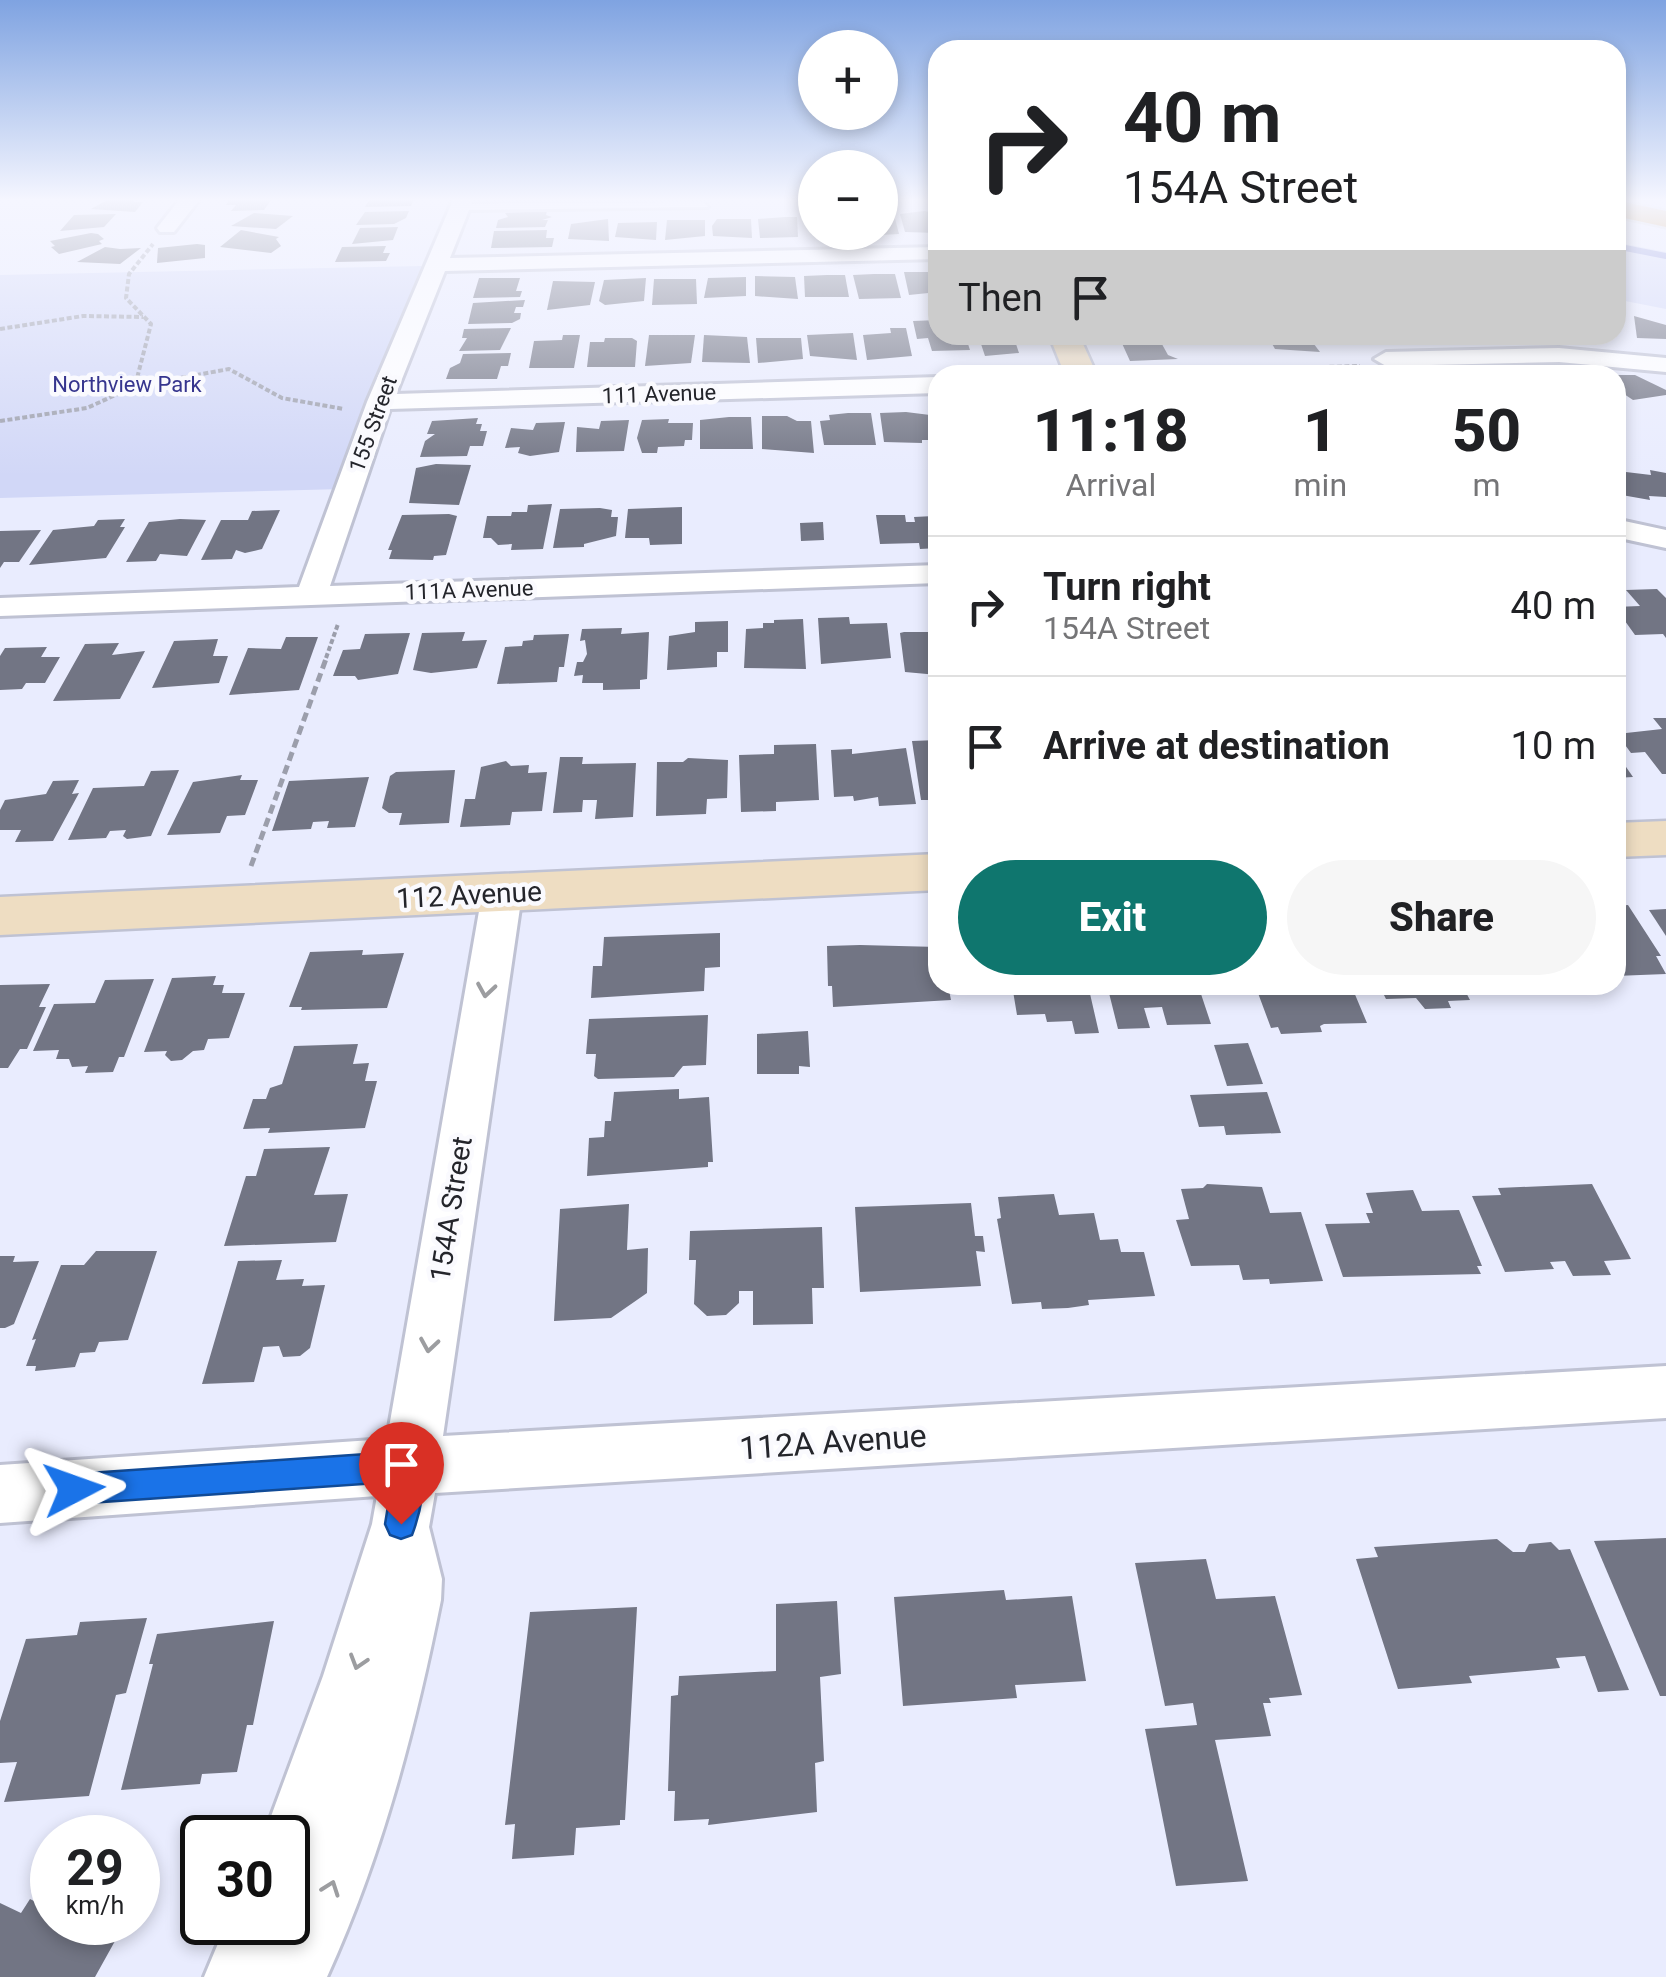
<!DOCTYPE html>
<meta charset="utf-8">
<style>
body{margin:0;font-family:Roboto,sans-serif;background:#f6f6f6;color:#202124;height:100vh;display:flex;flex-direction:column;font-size:38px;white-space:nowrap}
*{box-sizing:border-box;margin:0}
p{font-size:32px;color:#757577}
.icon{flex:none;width:55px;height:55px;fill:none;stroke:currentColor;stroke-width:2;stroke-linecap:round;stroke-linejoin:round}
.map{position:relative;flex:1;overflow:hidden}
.side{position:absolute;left:928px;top:365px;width:698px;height:630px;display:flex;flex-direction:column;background:#fff;border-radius:30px;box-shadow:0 5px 15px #0003}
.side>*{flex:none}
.guide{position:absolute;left:928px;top:40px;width:698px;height:305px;border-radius:30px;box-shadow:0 5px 15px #0003;background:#fff;color:#202124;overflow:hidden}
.tools{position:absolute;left:798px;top:30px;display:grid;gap:20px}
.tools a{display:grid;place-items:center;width:100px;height:100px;border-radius:50%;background:#fff;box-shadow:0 5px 15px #0003;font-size:50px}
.speed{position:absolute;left:30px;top:1815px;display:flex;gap:20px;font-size:50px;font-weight:700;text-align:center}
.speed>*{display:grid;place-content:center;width:130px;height:130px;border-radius:50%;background:#fff;box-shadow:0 5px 15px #0003;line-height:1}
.speed small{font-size:25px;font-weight:400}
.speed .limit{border:5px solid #111;border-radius:15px;background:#fff;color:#111}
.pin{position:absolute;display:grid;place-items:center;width:85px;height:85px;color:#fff;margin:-102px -42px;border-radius:50% 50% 50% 0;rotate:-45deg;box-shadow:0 0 10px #0007}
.pin .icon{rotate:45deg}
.me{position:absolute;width:110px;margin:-55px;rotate:86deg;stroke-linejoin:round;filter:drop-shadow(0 0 8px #0008)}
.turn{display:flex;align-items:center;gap:35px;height:210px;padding:0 30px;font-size:45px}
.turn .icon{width:130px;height:130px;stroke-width:2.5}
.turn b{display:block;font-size:70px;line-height:85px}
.then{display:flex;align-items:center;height:95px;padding:0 30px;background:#0003;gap:20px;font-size:38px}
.eta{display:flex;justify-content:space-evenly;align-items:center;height:170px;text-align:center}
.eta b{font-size:60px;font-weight:800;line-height:70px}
.action{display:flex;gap:20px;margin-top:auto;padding:20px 30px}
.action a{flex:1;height:115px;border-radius:60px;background:#0f766e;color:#fff;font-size:40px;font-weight:800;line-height:115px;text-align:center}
.action a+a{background:#f6f6f6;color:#202124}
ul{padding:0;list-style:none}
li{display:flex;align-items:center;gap:30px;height:140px;padding:0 30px;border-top:2px solid #e0e0e0}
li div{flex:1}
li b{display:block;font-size:38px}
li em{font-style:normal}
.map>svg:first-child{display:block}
</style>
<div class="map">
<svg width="1666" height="1977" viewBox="0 0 1666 1977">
<rect width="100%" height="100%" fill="#e9ecfe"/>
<g fill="#d1d7f7">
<path d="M1615 242 1666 252V309L1615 299Z"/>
<path d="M422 266 344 489 0 498V275Z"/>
</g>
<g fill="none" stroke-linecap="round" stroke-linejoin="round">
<path stroke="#8189d6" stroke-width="6" d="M1615 246 1666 256"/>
</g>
<g fill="#727584">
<path d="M107 200H135L133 202H143L135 212 91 209Z"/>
<path d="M229 200H271L264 210 231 211 236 205H226Z"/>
<path d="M369 200H414L411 206 365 207Z"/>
<path d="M409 211 406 218 394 224 356 225 365 212Z"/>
<path d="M547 211 546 215 552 217 542 220H548L545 227 496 228 498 220 508 217 505 213Z"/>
<path d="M880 211H893L899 234 880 235Z"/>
<path d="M924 211 938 213V233L905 232 900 214Z"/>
<path d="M254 213 293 216 276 229 231 226Z"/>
<path d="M116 214 104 227 60 231 74 215Z"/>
<path d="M785 217H797L798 237 760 238 758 219Z"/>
<path d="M608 219 609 241 568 239 571 224Z"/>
<path d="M717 219H751L752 238 713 236 712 226Z"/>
<path d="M667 220H705V236L665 240Z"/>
<path d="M657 222 656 240 615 237 618 223Z"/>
<path d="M398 227 393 240 352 244 360 228Z"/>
<path d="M241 230 279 237 276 239 281 246 271 253 220 247Z"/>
<path d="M547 230 546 238H554L552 247 491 248 494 231Z"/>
<path d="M91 233 98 234 104 239 99 241 102 244 59 254 51 247 55 246 50 241Z"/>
<path d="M197 244 205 245V258L157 263 158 248Z"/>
<path d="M386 246 383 253H390L386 261 335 262 342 247Z"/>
<path d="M105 247 120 249 141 248 120 264 77 262Z"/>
<path d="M904 272H938V292L909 295Z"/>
<path d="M874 274H895L901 298 859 299 853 275Z"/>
<path d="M827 275H845L849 297H805L804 276Z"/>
<path d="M755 276 795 277 798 299 755 296Z"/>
<path d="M746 277V296L704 298 708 278Z"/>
<path d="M479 278H520L516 291H522L520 297 473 298Z"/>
<path d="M646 278 644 301 605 305 599 301 604 280Z"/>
<path d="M654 279H696L697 304 652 305Z"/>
<path d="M553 281 595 282 590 305 547 310Z"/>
<path d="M525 300 523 307H516L514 313H521L520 319 512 323 468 324 473 303Z"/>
<path d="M1634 316 1666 325V339L1637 338Z"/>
<path d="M938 320V335H965L970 350 932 351 928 338 917 339 913 321Z"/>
<path d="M511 328 500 350 459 351 467 338H462L464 329Z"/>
<path d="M890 328H906L912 356 867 360 863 335 891 333Z"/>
<path d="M853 333 857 360 810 356 807 335Z"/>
<path d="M563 335H580L574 368H529L534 341 562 340Z"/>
<path d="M649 335H695L691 363 645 366Z"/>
<path d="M704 335 747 337 750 363 702 362Z"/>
<path d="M978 335H1013L1019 353 985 356Z"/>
<path d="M1267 335H1307L1320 352 1275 349Z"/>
<path d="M1158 337 1168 355 1178 359 1130 361 1120 339Z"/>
<path d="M605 338H632L637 341 635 367H587L590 342H604Z"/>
<path d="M756 338H801L803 359 758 363Z"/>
<path d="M511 353 508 366H501L497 379H446L450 368 460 363 463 354Z"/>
<path d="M1615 375H1635L1666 390V395L1633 400 1615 388Z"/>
<path d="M906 412 930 415 935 440H922V443L884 442 880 413Z"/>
<path d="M848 413H871L876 445H824L820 421 830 420 829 415Z"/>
<path d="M762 416H787L797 421H811L814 453 762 449Z"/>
<path d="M729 417H751L753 449H700V420Z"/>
<path d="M478 418 476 424H482L480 431H487L483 446H470L467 456 420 457 425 441 435 434H427L432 421Z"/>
<path d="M669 419 668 423H693L692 440H685L684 446 658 447 657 453H642L637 438 642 420Z"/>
<path d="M629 420 624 451 576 452 577 427 599 429 601 421Z"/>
<path d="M565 422 559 452 530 456 518 453 520 447 505 448 511 428 533 430 536 423Z"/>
<path d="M436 464 471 465 459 505 409 503 416 468Z"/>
<path d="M1650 470 1666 473V497L1649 496 1650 500 1616 494 1615 481 1626 479V472L1651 475Z"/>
<path d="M552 504 543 549 511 550 512 544 498 545 491 538H483L487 516H511L512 512H527L528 505Z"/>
<path d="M932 506H938V548L920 549 919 543 880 544 876 515H905L906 522H915L914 517 934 516Z"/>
<path d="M682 507V544L650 545 649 538H625L628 509Z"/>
<path d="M600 508 612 510 611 517H618L616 536 584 544V547L553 548 560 509Z"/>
<path d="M280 510 262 549 245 553 236 550 232 559 201 560 221 520H248L252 511Z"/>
<path d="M449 514 457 516 446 555 434 556 433 560 389 559 392 550H388L402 515Z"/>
<path d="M125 519 120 527H125L106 558 29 565 53 530 94 526 98 520Z"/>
<path d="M180 519 206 520 187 556 160 554 156 561 126 562 149 522Z"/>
<path d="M823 522 824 540 801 541 800 523Z"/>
<path d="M41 530 19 562H4L0 568V531Z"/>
<path d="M1657 589 1666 598V638L1663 634 1635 635 1615 607 1640 606 1626 590Z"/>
<path d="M849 617 850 624 887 623 891 658 821 664 818 618Z"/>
<path d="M803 619 806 669 744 668 746 629 763 628V623H774V620Z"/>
<path d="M728 621V652H717V667L667 670 669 636 695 632V622Z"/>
<path d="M622 628 621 634 649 632 647 679 640 680V689L603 690V683H582L583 675 574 676 577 662H583L587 654 585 640 580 641 582 629Z"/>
<path d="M465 632 462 641 487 640 477 668 431 673 413 670 422 633Z"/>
<path d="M904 632H938V675L905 672 900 633Z"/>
<path d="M410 633 398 674 358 680 355 676H333L343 650 360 649 365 634Z"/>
<path d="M569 634 564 667H559L557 682 497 684 505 647 522 646 523 641 533 640 534 635Z"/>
<path d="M286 637H318L299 690 229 695 248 648 281 649Z"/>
<path d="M218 639 213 656H228L219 683 152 688 174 641Z"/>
<path d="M119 643 112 655 145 651 120 699 53 701 85 644Z"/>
<path d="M47 647 41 657H60L45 683H26L22 689 0 690V656L5 648Z"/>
<path d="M1653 718H1666V774H1662L1645 752 1631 753 1617 734 1662 729Z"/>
<path d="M938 740V800H921L912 741Z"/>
<path d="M816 744 819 800 776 802V811L741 812 739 755 774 754V745Z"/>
<path d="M906 748 916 804 879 806 878 797 854 801 853 796 834 797 831 750 852 749V754Z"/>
<path d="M1615 751 1633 777 1615 778Z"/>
<path d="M560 757H583L582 764 636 763 633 817 595 819 597 800H583L582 812 553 813Z"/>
<path d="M688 758 728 760 727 798 707 799 706 814 656 816 657 762H683Z"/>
<path d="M506 761 511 766 529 765 528 773 547 772 542 811 512 812 510 825 460 827 465 799H475L481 767Z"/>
<path d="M179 770 151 836 127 839 123 836 126 830 110 831 106 838 68 840 93 788 144 786 151 771Z"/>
<path d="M455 770 449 823 399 825 402 813H389L382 808 390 776 396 772Z"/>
<path d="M242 775 240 780H258L245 815 227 816 220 833 167 835 193 782Z"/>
<path d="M369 777 355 827 327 828 329 821 313 822 311 829 272 831 289 781Z"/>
<path d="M79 780 72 794 79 793 53 841 15 842 21 830H0V810L5 800 46 794 53 781Z"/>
<path d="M1628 905 1661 956H1656L1666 974 1615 976V906Z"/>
<path d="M1666 909V936L1649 910Z"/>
<path d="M720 933V967L705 968 704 991 591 998 593 966H602L604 937Z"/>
<path d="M860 945 938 947V985H948L951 1000 833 1007 832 986H828L827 946Z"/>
<path d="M363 950 362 955 404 953 387 1008 301 1010 302 1007H289L310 952Z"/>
<path d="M216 976 213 985H224L222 993H245L229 1038 208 1039 204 1050 193 1051 182 1060 171 1061 165 1055 167 1051 144 1052 172 978Z"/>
<path d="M154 979 124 1057H119L113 1072 85 1073 88 1066 72 1067 69 1059H56L59 1050 33 1051 54 1004 95 1003 105 980Z"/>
<path d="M50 984 39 1007H46L27 1049H20L8 1068H0V985Z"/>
<path d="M1012 985H1088L1099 1033 1075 1034 1072 1021 1047 1022 1045 1014 1017 1015Z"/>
<path d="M1107 985H1187L1189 991H1200L1211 1024 1167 1025 1162 1007 1144 1008 1150 1028 1118 1029Z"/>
<path d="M1255 985H1351L1367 1023 1324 1024 1320 1026 1322 1032 1281 1034 1278 1027 1271 1028Z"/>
<path d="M1379 985H1462L1470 1000 1448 1001 1451 1008 1425 1009 1416 998 1386 999Z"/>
<path d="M708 1015 706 1065 683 1066 674 1077 598 1079 594 1076 596 1054H586L589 1019Z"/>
<path d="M808 1031 810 1067 799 1066V1074H757V1034Z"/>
<path d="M1248 1043 1263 1084 1227 1086 1214 1045Z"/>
<path d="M358 1044 353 1064 369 1063 365 1081H377L365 1128 268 1133 270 1128 243 1129 253 1099H266L270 1088 282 1084 294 1046Z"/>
<path d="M679 1089V1099L709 1097 713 1162H708V1167L587 1176 589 1138 604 1137 605 1121H611L614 1092Z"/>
<path d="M1267 1092 1281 1133 1226 1135 1224 1126 1199 1127 1190 1095Z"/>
<path d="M330 1147 314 1195 348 1194 336 1242 224 1246 246 1176H256L264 1149Z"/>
<path d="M1207 1184 1262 1187 1270 1213 1301 1212 1323 1281 1270 1284 1269 1279 1243 1280 1239 1265 1191 1266 1176 1220 1189 1219 1181 1189 1203 1188Z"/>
<path d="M1592 1184 1631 1259 1604 1261 1611 1275 1573 1276 1565 1261 1550 1262 1554 1269 1505 1272 1472 1196 1501 1195 1498 1188Z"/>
<path d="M1413 1190 1422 1211 1459 1210 1482 1266H1477L1481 1274 1343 1277 1325 1224 1370 1223 1366 1213H1373L1366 1193Z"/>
<path d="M1054 1194 1059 1215 1094 1213 1100 1240 1118 1239 1121 1252H1144L1155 1296 1088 1300 1089 1305 1068 1308 1042 1309 1041 1302 1012 1304 997 1219 1001 1218 998 1197Z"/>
<path d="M971 1203 975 1236H983L985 1252 976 1251 981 1286 860 1292 855 1207Z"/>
<path d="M629 1204 627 1250 648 1248 647 1293 611 1318 554 1321 560 1209Z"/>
<path d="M822 1227 824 1288H812L813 1324 753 1325V1291H739V1303L726 1315 707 1316 694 1304 696 1260H689L690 1231Z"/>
<path d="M96 1251H157L128 1340 99 1342 95 1352 80 1353 75 1367 35 1371 36 1366H26L36 1339 32 1340 61 1265H84Z"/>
<path d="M0 1256H15L13 1262 39 1261 14 1324 5 1328H0Z"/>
<path d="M282 1260 276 1280 304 1279 302 1286 325 1285 310 1348 300 1356 283 1357 279 1346 263 1347 254 1382 202 1384 238 1261Z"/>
<path d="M1666 1538V1696H1660L1594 1541Z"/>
<path d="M1497 1539 1513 1552H1525L1529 1544 1551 1542 1559 1550 1570 1549 1629 1690 1598 1692 1585 1656 1556 1658 1560 1668 1469 1676 1472 1683 1398 1689 1356 1559 1378 1557 1374 1547Z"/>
<path d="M1206 1559 1216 1599 1275 1596 1302 1695 1269 1698 1271 1703H1263L1271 1736 1215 1740 1248 1881 1176 1886 1145 1729 1197 1725 1193 1703 1165 1706 1135 1563Z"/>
<path d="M1004 1590 1006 1600 1072 1596 1086 1681 1015 1685 1017 1698 903 1706 894 1597Z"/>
<path d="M837 1601 841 1674 820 1677 824 1761 815 1763 817 1812 708 1825 709 1819 674 1821 675 1791H668L671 1696 678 1695 679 1676 776 1671V1604Z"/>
<path d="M637 1607 625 1820H620V1825L576 1828 574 1855 512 1859 515 1824 505 1825 530 1612Z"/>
<path d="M147 1618 126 1693 116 1695 89 1796 4 1802 17 1762 0 1763V1721L26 1639 77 1635 80 1622Z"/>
<path d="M274 1621 253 1725H247L237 1772 202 1774 200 1784 121 1790 153 1664H149L157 1634Z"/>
<path d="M30 1899 52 1910V1922H78L115 1941 95 1977H0V1903L21 1913Z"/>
</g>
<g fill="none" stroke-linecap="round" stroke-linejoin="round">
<g stroke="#bfc2d3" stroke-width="6">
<path id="lane" d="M704 202 708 207 460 210 455 207 460 204Z"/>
</g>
<g stroke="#bfc2d3" stroke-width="6">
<g id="street">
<path d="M179 200H199L174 232H160L157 228Z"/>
<path d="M453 200H473L450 258 938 247V259L445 271 396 394 938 377V393L390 409 330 586 938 565V583L0 616V598L299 587 367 402Z"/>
<path d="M1559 348 1666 358V372L1559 362 1386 366 1374 359 1386 352Z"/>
<path d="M1615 519 1666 530V548L1615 537Z"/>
<path d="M502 880 516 884 522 894 443 1436 1666 1366V1418L435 1493 429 1527 442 1579 441 1600C415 1730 382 1856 327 1977H204L227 1922H288V1900L289 1903 294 1892 288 1895V1838H263L323 1676 372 1524 377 1496 0 1523V1465L387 1439 482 894 488 884Z"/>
</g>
</g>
<g stroke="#bfc2d3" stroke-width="5">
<g id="secondary">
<path d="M1049 335H1079L1097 375H1065Z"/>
<path d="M1666 821V855L1615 857V823Z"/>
<path d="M938 854V890L0 935V897Z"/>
</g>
</g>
<g stroke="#d3d3d5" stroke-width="5">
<path id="highway" d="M1615 200 1666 211V227L1615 216Z"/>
</g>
<g stroke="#9b9eab" stroke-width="4" stroke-dasharray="5 2.5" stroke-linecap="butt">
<path d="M0 329 83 316 143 317"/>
<path d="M1112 373 1360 366"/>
<path d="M137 386 229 369 282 398 344 409"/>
<path d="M0 421 87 408 135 386 151 324 126 298 129 274 153 244"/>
<path d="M326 658 338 624"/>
</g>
<path stroke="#9b9eab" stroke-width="5" stroke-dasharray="9 5" stroke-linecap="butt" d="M251 866 327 656"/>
<use href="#lane" fill="#fff" fill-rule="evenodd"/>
<use href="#street" fill="#fff" fill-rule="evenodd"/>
<use href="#secondary" fill="#eeddc2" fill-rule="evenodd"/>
<use href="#highway" fill="#c88d32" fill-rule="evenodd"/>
</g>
<defs><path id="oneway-chevron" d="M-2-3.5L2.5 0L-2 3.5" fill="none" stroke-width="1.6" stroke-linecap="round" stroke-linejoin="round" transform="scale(2.5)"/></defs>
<g stroke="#9c9da0">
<use href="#oneway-chevron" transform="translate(486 990) rotate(99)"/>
<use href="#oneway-chevron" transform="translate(429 1345) rotate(99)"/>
<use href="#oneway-chevron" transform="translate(358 1662) rotate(107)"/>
<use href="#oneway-chevron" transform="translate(331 1888) rotate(-70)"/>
</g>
<linearGradient id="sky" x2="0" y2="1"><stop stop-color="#7fa3e1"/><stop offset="0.42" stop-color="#f5f6ff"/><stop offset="1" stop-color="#f5f6ff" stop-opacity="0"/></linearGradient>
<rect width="1666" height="476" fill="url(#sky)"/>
<path fill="#1a73e8" stroke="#114b97" stroke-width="2.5" d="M410 1451 420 1455C429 1476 420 1514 412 1535L401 1539 390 1535 385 1524 392 1482 74 1504 63 1500 59 1489 63 1478 74 1474Z"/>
<g text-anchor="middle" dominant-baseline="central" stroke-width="9" stroke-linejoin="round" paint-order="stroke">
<g font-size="22" fill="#36358e" stroke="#fafafe">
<text x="127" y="384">Northview Park</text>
</g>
<g font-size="22" fill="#24252b" stroke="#fafafe">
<text transform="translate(659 394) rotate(-2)">111 Avenue</text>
<text transform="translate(373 424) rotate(-70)">155 Street</text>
<text transform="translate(469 590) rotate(-2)">111A Avenue</text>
</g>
<g font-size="28" fill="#24252b" stroke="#fafafe">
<text transform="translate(469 895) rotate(-3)">112 Avenue</text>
<text transform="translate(451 1209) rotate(-81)">154A Street</text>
</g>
<g font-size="32" fill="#24252b" stroke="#fafafe">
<text transform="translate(833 1442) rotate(-4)">112A Avenue</text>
</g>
</g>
</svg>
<div class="tools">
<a>+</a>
<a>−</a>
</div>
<div class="speed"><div>29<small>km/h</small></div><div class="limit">30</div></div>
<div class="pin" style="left:401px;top:1524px;background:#d93025"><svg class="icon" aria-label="arrive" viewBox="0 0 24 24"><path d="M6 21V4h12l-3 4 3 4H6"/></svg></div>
<svg class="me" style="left:74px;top:1489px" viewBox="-20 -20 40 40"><path d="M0-17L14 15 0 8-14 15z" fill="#1a73e8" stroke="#fff" stroke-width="4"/></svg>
<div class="guide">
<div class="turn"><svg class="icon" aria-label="right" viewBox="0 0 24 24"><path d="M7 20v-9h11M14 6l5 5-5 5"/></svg><div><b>40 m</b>154A Street</div></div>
<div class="then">Then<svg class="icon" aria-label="arrive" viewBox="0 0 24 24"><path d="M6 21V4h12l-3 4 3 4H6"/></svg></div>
</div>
<section class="side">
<div class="eta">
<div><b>11:18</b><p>Arrival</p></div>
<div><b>1</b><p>min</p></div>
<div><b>50</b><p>m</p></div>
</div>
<ul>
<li><svg class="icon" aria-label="right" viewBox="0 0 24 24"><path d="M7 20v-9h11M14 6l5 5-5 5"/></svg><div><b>Turn right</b><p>154A Street</p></div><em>40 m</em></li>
<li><svg class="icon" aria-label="arrive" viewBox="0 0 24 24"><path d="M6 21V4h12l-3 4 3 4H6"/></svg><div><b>Arrive at destination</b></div><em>10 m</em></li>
</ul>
<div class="action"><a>Exit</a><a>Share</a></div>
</section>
</div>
